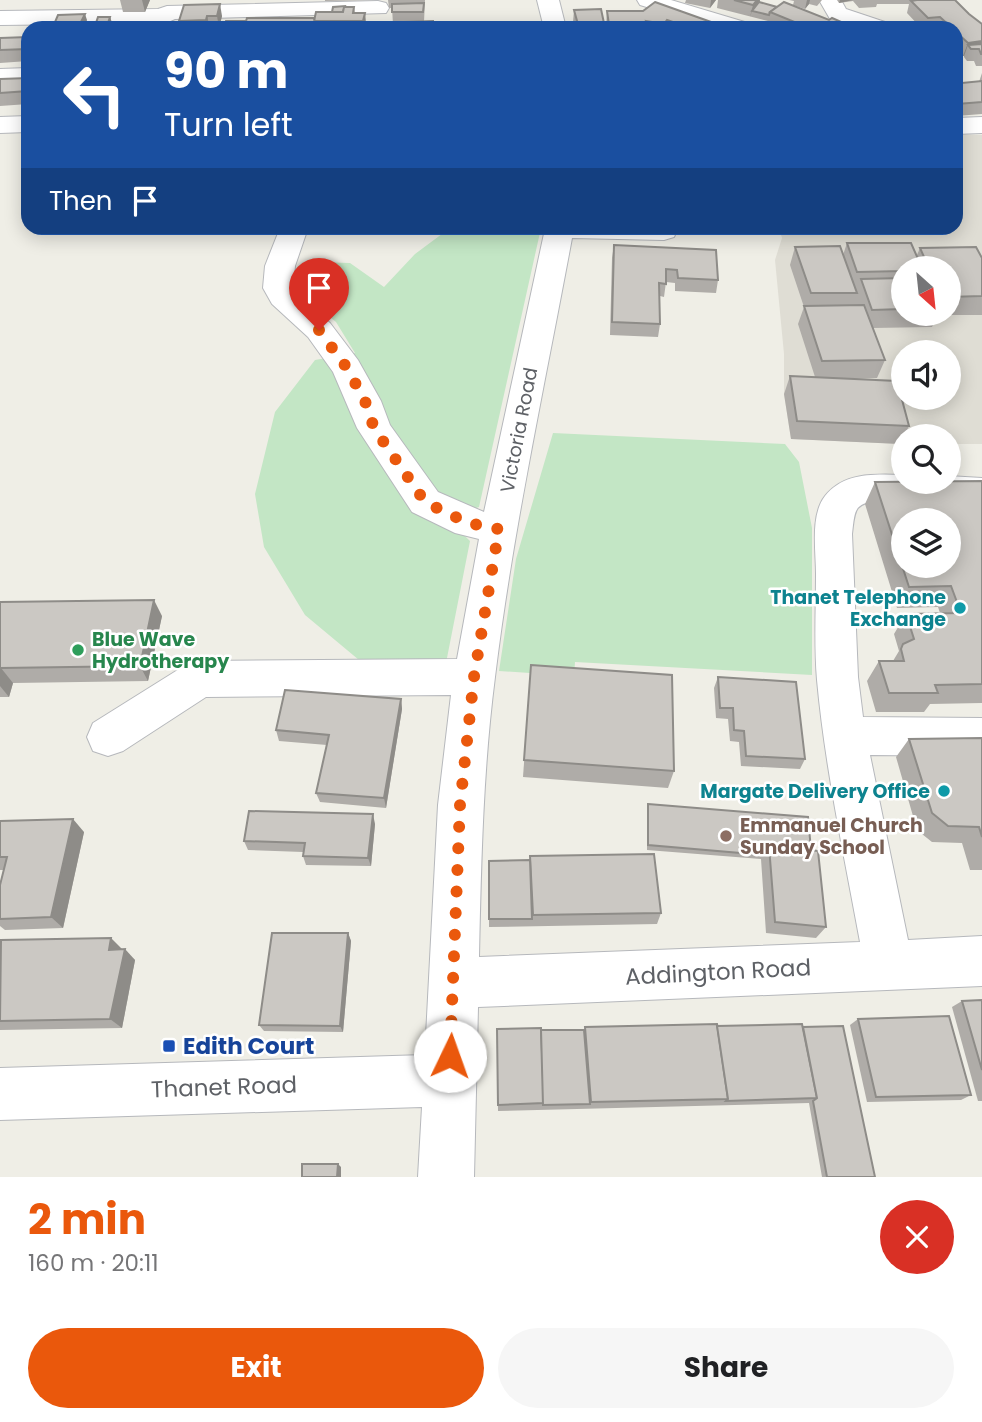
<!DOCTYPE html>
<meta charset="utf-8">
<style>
body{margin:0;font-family:Poppins,sans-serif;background:#f6f6f6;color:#202124;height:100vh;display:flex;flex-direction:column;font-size:26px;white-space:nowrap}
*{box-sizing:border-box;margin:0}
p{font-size:23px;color:#757577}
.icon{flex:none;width:38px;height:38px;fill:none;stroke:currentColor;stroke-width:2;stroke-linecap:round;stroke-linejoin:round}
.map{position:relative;height:1177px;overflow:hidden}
.panel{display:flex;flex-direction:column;background:#fff;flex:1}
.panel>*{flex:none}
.banner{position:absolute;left:21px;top:21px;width:942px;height:214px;border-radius:21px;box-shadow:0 4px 18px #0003;background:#1a4fa0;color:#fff;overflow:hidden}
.needle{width:46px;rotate:153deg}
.buttons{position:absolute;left:891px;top:256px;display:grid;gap:14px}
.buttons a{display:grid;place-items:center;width:70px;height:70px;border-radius:50%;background:#fff;box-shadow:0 4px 18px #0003;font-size:35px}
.pin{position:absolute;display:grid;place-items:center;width:60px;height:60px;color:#fff;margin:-72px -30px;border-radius:50% 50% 50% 0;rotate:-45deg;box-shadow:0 0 7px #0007}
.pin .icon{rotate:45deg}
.me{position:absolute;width:77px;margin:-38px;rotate:3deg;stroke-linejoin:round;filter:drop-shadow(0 0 5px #0008)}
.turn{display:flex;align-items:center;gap:24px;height:147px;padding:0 28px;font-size:32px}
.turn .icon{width:91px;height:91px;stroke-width:2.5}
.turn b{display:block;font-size:49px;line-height:60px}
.then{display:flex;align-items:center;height:66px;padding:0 28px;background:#0003;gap:14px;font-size:26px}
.round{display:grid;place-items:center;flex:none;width:74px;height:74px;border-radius:37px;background:#f6f6f6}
.summary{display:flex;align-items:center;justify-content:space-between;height:119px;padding:0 28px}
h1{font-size:42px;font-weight:700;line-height:52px;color:#ea580c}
.cta{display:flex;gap:14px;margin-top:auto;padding:14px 28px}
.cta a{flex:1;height:80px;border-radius:42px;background:#ea580c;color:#fff;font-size:28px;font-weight:700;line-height:80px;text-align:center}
.cta a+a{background:#f6f6f6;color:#202124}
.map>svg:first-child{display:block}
</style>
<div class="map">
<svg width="982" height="1177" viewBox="0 0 982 1177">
<rect width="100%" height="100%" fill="#efeee6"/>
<path fill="#dfddd4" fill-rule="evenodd" d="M956 135H982V444H949L948 436H903V444L791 439 784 394V354L775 260 782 238 779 228H956ZM903 268H948V313H903ZM903 352H948V397H903Z"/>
<g fill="#c3e6c5">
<path d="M450 228H541L479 507 471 510 465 536 470 541 446 663 365 665 305 615 264 547 255 494 275 412 315 360 355 353 336 322 305 297 316 262 350 263 384 287 415 254Z"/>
<path d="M553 433 785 444 799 462 812 528V675L575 662 574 676 499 671 516 559Z"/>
</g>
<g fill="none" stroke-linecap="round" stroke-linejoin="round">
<g stroke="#b6b8bc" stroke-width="2">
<g id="minor">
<path d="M537 0H559L566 28H544Z"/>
<path d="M637 0H671L748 23 751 28H716L640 5Z"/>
<path d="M819 0H841L846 9 888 23 891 28H858L830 19Z"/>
<path d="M378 1 386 3 389 8 386 13 175 19 166 23 0 25V11L158 9 167 6Z"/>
<path d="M28 68V82L0 83V69Z"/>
<path d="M28 116V132L0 133V117Z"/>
<path d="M982 117V133L956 134V118Z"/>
<path d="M280 228H308L295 266 293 288 299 298 330 323 358 360 381 401 390 425 438 492 484 512 545 229 678 228 674 237 664 240 572 238C545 384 513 529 495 677 483 770 481 863 479 957L860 942C844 855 825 767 817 680 814 645 816 609 816 574 816 551 810 515 825 496 844 472 875 474 903 475V481H948V476L982 478V504L879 500C853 504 855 510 852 534L858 677 863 717 982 718V756L870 755 908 940 982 936V986L478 1007 474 1177H418L422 1107 0 1120V1068L425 1055 438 805 451 695 206 697 123 751 108 756 93 751 87 737 93 723 184 666 199 661 457 659 479 539 455 533 412 512 357 428 333 372 308 337 272 304 263 288 265 266Z"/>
</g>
</g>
<use href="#minor" fill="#fff" fill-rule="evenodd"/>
</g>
<g fill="#afaca8" fill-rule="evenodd">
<path d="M120 0H150L145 12H123Z"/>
<path d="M325 0H370L325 1Z"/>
<path d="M388 0H425L424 22 404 24H393L392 8H389Z"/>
<path d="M686 0H716L710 8 685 3Z"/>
<path d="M718 0H760L759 2 829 20 849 28H776L767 24 768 21 717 8Z"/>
<path d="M789 0H822L817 6 809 4 805 9 793 5 794 1Z"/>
<path d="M837 0H955L969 14 982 24V66H976L974 61H967L964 57V56L956 48V28H921L907 13 909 4H877L876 7 859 8 853 1 839 3Z"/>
<path d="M184 5 222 16 219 28H181L179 21Z"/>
<path d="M345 7H354L355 13H365L366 28H225L224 27 246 21 314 18Z"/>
<path d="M574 10 605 28H575L573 22Z"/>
<path d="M607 11 728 28H606Z"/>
<path d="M110 17 112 23 110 28H95V26Z"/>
<path d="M87 20 83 28H57L55 22Z"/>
<path d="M28 37V61L0 63V38Z"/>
<path d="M982 73V114L956 116V74L962 83 979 82Z"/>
<path d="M28 78V104L0 106V79Z"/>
<path d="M847 243 917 255 920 248 982 258V315H938L932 327 873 328 885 360 877 378 847 379 909 426 904 436H903L900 444 791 439 784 394 790 376 815 377 798 324 804 307 790 265 795 247 843 255ZM903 268H948V313H903Z"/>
<path d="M614 245 718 280 716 293 675 291V283L666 282 664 297 660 296V324L658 337 610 335 612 258Z"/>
<path d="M982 481V703L930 704 924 712H876L867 681 879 661H893L899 651 894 634 906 614 940 613 938 607 897 608 865 504 875 482Z"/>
<path d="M0 602 162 616 148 681 13 683 9 697H0Z"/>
<path d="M531 665 674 771 668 788 523 777Z"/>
<path d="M718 677 805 759 800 769 741 766 739 742 730 741 728 719 716 718 714 688Z"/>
<path d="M401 699 402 709 386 808 320 802 316 793 327 745 279 741 276 730Z"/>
<path d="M982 738V870H970L962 843 932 842 917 830 896 757 909 739Z"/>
<path d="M648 804 811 850 826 927 816 938 766 933 761 859 647 850V809Z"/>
<path d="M0 821 84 832 63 928 5 930 0 926V885L4 870H0Z"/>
<path d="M375 824 371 866 306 865 303 856V852L248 850 244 841Z"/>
<path d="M489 861 661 913 657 924 489 927Z"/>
<path d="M348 933 351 941 343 1032 264 1031 259 1025Z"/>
<path d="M0 944 122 949 135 960 122 1028 0 1030Z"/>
<path d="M982 1000V1101H978L952 1007 962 1001Z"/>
<path d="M858 1019 971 1095 961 1100 867 1102 850 1025Z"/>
<path d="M717 1026 803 1027 875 1177H822L809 1103 498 1111 497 1029 584 1030 585 1027Z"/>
</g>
<g fill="#8e8c88">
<path d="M142 0H150L145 12Z"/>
<path d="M711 0H716L710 8Z"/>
<path d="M757 0H760L758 8 752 11 750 17 753 5Z"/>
<path d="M807 0H810L809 4 805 9Z"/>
<path d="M840 0H853L839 3Z"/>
<path d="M220 4 222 16 219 28 217 16Z"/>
<path d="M365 13 366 25V28H364L363 21Z"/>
<path d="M85 14 87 20 83 28H81L80 24Z"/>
<path d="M207 16 210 28H208L206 20Z"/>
<path d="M110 17 112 23 110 28H108L107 26Z"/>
<path d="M982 41V53L979 49 968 45 964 56H963L968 43Z"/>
<path d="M154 600 162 616 148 681 140 666Z"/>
<path d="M1 668 13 683 9 697 0 686V671Z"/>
<path d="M401 699 402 709 386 808 384 798Z"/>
<path d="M373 814 375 824 371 866 368 858Z"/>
<path d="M73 819 84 832 63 928 51 917Z"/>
<path d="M348 933 351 941 343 1032 340 1026Z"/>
<path d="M111 938 122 949 109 950Z"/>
<path d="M125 949 135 960 122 1028 110 1019Z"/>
<path d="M338 1164 341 1167V1177H337Z"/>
</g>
<g fill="#cbc8c3" stroke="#8e8c88" stroke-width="2" fill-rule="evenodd">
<path d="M734 0H757L753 5Z"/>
<path d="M917 0H955L969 14 982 24V41L968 43 956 32V28H952L940 17 928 18 911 1Z"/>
<path d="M655 2 728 28H690L667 20 664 24 646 21 647 24H638L639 28H621L620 24 609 25 607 11H643Z"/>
<path d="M759 2 777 7 770 12 769 15 752 11Z"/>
<path d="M784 2 829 20 832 18 846 24 844 26 849 28H809L770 12Z"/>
<path d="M424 3 423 12H392V4Z"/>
<path d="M220 4 217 16H207L206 20 179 21 184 5Z"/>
<path d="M345 6 343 12H332L333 7Z"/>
<path d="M344 7H354L353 13H365L363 21H314L316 12H343Z"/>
<path d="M601 9 605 28H579L574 10Z"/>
<path d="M85 14 80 24 55 22 58 15Z"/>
<path d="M98 17H110L107 26H95Z"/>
<path d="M247 18H314L315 27H224L226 21H246Z"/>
<path d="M433 21V28H404L405 22Z"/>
<path d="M28 37V49L0 50V38Z"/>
<path d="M982 44V54H981L979 49H971L968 45Z"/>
<path d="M956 74 962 83 982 81V102L957 104 956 103Z"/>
<path d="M28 78V91L0 93V79Z"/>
<path d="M847 243H911L922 268H903V271L857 272Z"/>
<path d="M614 245 716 250 718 280 678 278 677 270 666 269V284L659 283 660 324 612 322Z"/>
<path d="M840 246 857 293H811L795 247Z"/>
<path d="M976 247 982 258V296L948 297V268H929L920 248Z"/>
<path d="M903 278V309L872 310 861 279Z"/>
<path d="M864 305 885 360 822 361 804 306Z"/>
<path d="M790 376 897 381 909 426 797 421Z"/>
<path d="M982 481V684L935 685 938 693H889L879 661H904L901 649 903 644 914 639 906 614 961 613 951 586 909 587 875 482ZM903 520H948V565H903Z"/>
<path d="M154 600 140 666 1 668 0 671V602Z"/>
<path d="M531 665 672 675 674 771 524 760Z"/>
<path d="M718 677 796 682 805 759 746 756 744 731 734 730 733 708H720Z"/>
<path d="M285 690 401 699 384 798 316 793 329 735 276 730Z"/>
<path d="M982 738V837L979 827 948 826 932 813 909 739Z"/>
<path d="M648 804 808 817 811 850 769 846 764 855 648 845Z"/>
<path d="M249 811 373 814 368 858 303 856 305 843 244 841Z"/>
<path d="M73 819 51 917 0 919V885L7 857H0V821Z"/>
<path d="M769 846 818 851 826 927 775 922Z"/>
<path d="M654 854 661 913 533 915 530 856Z"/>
<path d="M530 860 532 919H489V861Z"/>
<path d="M272 933H348L340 1026 259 1025Z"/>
<path d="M111 938 109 950 125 949 110 1019 0 1021 1 940Z"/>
<path d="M982 1000V1070L962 1001Z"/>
<path d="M949 1016 971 1095 876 1097 858 1019Z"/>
<path d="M717 1024 728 1099 591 1102 585 1027Z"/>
<path d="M802 1024 817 1098 726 1101 728 1099 717 1026Z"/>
<path d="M843 1026 875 1177H827L813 1101 817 1098 803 1027Z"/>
<path d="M541 1028 544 1103 498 1105 497 1029Z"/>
<path d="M541 1030H584L590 1104 543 1105Z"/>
<path d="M302 1164H338L337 1177H302Z"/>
</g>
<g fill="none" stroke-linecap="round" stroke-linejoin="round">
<path stroke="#ea580c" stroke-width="12" stroke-dasharray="0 21.6" d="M319 330 347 368 365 401 374 428 425 502 468 523 499 529 474 677 460 805 450 1056"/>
</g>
<g fill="#0f9aa8" stroke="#fff" stroke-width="2.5">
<circle cx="960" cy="608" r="7"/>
<circle cx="944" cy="791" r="7"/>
</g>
<circle fill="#2e9e5b" stroke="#fff" stroke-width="2.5" cx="78" cy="650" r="7"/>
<circle fill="#8d6e63" stroke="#fff" stroke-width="2.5" cx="726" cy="836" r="7"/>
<rect fill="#1a4fb4" stroke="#fff" stroke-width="2.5" x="162" y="1039" width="14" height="14" rx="3.5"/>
<g text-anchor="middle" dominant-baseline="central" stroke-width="5" stroke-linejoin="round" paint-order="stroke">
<g font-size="19" fill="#5e6166" stroke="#fff">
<text transform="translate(519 430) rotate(-79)">Victoria Road</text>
</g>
<g font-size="19" font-weight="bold" fill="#0d838f" stroke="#fff" text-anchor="end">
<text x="946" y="597">Thanet Telephone<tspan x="946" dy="22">Exchange</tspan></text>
<text x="930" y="791">Margate Delivery Office</text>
</g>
<g font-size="19" font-weight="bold" fill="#27864d" stroke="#fff" text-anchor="start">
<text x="92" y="639">Blue Wave<tspan x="92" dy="22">Hydrotherapy</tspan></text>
</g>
<g font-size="19" font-weight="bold" fill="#785e54" stroke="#fff" text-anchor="start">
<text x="740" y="825">Emmanuel Church<tspan x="740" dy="22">Sunday School</tspan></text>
</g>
<g font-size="23" fill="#5e6166" stroke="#fff">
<text transform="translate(718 972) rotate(-3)">Addington Road</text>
<text transform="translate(224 1087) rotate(-2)">Thanet Road</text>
</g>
<g font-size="23" font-weight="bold" fill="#164399" stroke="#fff" text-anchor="start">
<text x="183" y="1046">Edith Court</text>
</g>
</g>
</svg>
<div class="buttons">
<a><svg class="needle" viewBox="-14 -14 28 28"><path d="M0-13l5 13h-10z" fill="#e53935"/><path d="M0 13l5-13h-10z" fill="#757577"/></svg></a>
<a><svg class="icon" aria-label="sound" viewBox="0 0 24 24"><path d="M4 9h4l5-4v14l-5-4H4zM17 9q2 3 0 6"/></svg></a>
<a><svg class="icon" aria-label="search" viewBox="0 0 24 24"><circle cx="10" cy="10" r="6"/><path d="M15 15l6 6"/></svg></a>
<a><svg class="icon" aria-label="layers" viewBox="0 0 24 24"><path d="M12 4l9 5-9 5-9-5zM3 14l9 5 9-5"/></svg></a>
</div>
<div class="pin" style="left:319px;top:330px;background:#d93025"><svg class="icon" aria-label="arrive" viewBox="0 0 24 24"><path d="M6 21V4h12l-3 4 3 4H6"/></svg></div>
<svg class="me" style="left:450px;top:1056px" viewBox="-20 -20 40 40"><circle r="19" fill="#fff"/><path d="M0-13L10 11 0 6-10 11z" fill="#ea580c"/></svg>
<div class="banner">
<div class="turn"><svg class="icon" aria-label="left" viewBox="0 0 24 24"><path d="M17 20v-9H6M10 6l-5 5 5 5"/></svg><div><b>90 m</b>Turn left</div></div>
<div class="then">Then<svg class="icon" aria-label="arrive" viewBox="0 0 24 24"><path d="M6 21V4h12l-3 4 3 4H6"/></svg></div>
</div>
</div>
<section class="panel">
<div class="summary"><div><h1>2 min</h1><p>160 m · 20:11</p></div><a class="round" style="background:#d93025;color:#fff"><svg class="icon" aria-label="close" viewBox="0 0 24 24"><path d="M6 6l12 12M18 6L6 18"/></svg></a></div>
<div class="cta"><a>Exit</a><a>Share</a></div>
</section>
